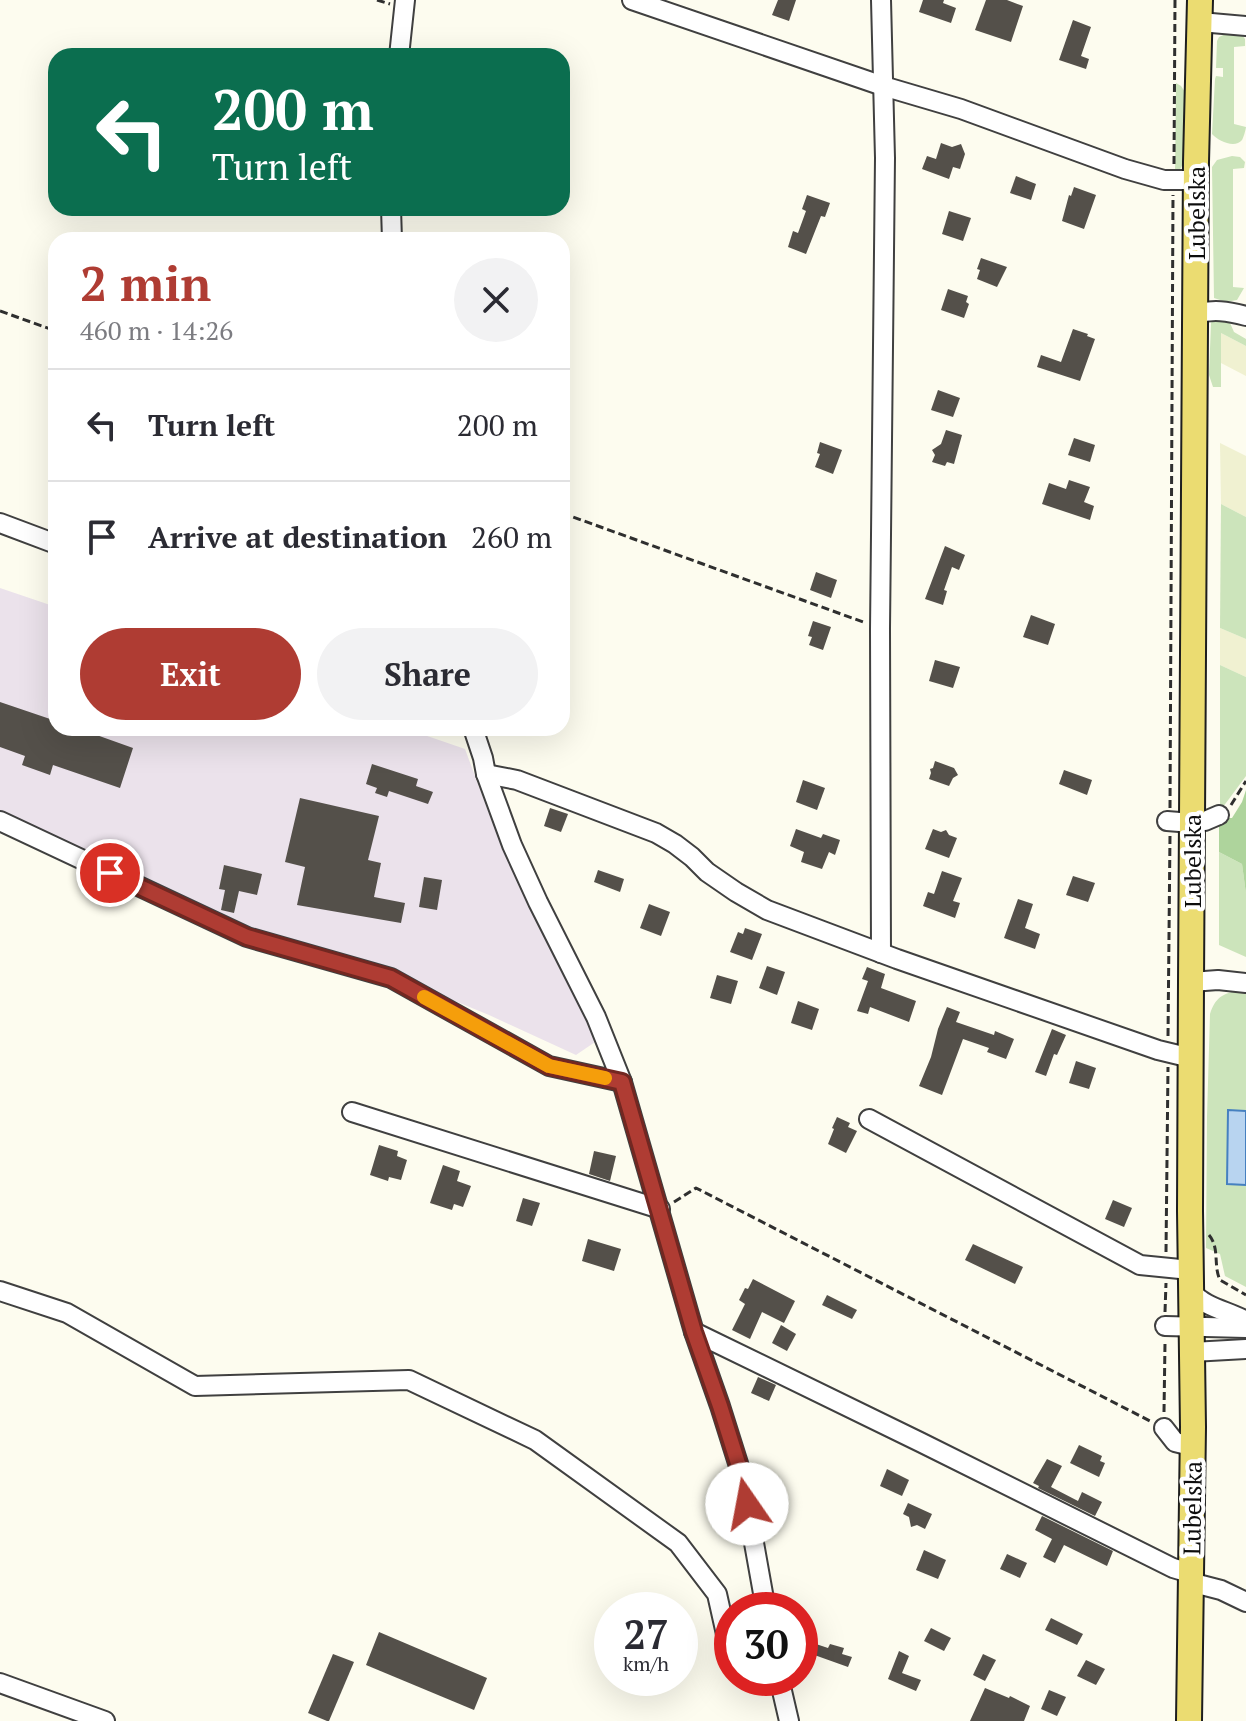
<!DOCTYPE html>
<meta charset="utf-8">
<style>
body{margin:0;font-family:"PT Serif",serif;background:#f2f2f3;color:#2b2b33;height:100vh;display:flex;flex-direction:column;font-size:30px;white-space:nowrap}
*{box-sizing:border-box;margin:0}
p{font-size:26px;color:#7c7c81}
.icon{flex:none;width:44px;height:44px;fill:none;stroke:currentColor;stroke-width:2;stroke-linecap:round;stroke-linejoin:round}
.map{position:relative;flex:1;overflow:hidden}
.panel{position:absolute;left:48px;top:232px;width:522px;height:504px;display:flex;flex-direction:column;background:#fff;border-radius:24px;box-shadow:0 8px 32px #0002}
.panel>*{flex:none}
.banner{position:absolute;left:48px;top:48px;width:522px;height:168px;border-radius:24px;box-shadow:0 8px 32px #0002;background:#0b6e4f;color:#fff;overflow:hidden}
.speed{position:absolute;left:594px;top:1592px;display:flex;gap:16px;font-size:40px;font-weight:700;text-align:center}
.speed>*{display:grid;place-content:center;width:104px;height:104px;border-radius:50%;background:#fff;box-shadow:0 8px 32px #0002;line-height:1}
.speed small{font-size:20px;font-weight:400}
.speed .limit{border:12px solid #d22;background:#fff;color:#111}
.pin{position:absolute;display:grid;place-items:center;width:68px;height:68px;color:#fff;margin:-34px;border:4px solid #fff;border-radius:50%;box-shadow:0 2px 8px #0007}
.me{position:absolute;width:88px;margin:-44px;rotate:348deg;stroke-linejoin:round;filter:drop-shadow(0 0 6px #0008)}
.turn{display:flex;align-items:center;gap:28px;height:168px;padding:0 32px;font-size:36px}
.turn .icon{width:104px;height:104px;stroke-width:2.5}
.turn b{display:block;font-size:56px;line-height:68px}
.round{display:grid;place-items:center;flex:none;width:84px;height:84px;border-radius:42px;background:#f2f2f3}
.head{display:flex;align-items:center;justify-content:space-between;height:136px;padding:0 32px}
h1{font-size:48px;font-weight:600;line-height:60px;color:#af3c33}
.cta{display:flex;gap:16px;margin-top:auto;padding:16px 32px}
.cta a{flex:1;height:92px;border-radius:48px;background:#af3c33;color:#fff;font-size:32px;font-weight:600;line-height:92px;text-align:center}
.cta a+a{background:#f2f2f3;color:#2b2b33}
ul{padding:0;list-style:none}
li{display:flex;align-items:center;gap:24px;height:112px;padding:0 32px;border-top:2px solid #e1e1e2}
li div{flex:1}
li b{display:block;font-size:30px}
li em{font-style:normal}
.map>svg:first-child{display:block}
</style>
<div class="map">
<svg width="1246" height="1721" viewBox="0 0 1246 1721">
<rect width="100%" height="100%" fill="#fdfcef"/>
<path fill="#ebe2eb" d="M0 588 56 607V728H404L465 749 491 819 526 899 598 1040 576 1055 489 1015 384 972 246 932 0 818Z"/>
<g fill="#f0f1d1">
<path d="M1221 333 1246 346V376L1221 363Z"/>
<path d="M1220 443 1246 456V517L1221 504Z"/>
<path d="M1220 628 1246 639V677L1220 665Z"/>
</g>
<g fill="#cce4bb">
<path d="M1232 31 1240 32 1245 39V46L1234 47V124L1246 127C1246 129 1243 139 1242 140 1235 149 1218 141 1212 134L1215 79 1216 76 1223 77V68H1216L1217 41 1219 37Z"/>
<path d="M1176 83 1181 86 1185 92 1183 163 1181 168 1175 174Z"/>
<path d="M1232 156 1240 157 1245 162 1244 168 1233 169V287L1244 288 1237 300 1226 302 1214 298 1212 167 1217 160Z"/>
<path d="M1214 318H1224L1230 323 1234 332 1246 339V346L1221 333V387H1213L1209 375 1211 323Z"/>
<path d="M1221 504 1246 517V639L1220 628Z"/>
<path d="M1220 665 1246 677V776L1220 811Z"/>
<path d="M1219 852 1242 864 1246 894V957L1219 945Z"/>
<path d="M1236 991 1246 992V1287L1225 1276 1220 1254 1206 1248 1207 1117 1210 1014C1215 999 1221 994 1236 991Z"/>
</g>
<path fill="#aed49c" d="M1246 790V894L1242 864 1219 852V825L1225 818H1232L1242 802Z"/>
<path fill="#b8d4f0" stroke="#4680c0" stroke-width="2" d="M1228 1110 1246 1111V1185L1227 1184Z"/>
<g fill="#54504a">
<path d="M778 0H796L789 21 772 15Z"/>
<path d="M923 0H944L943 3 956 8 951 23 919 12Z"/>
<path d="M986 0H1007L1023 6 1011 42 975 30Z"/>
<path d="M1073 20 1091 27 1081 56 1089 59 1086 69 1059 60Z"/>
<path d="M941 143 952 147 961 144 965 154 960 169 953 167 949 179 922 169 927 156 936 159Z"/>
<path d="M1016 176 1036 184 1031 200 1010 193Z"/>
<path d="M1074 187 1096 195 1084 229 1062 221 1069 195 1071 196Z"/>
<path d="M807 195 830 203 825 217 821 216 806 254 788 247 793 231 798 233 806 211 802 209Z"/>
<path d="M949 211 971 218 963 241 942 234Z"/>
<path d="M981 258 1007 267 997 287 977 279 980 270 977 269Z"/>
<path d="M948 289 968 296 966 302 969 304 964 318 941 310Z"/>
<path d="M1073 329 1088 334 1087 336 1095 339 1080 381 1037 367 1041 355 1061 362Z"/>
<path d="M938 390 960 398 953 417 931 410Z"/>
<path d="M946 430 962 435 954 464 947 462 945 466 932 462 935 455 932 450 941 444Z"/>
<path d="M1074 438 1095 445 1090 462 1068 455Z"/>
<path d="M820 442 842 450 833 474 815 467 820 454 817 453Z"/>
<path d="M1069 480 1090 487 1084 502 1094 506 1090 520 1042 504 1049 483 1066 489Z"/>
<path d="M945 546 965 555 959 570 952 567 944 590 947 591 943 605 925 599Z"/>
<path d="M816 572 837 580 831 598 810 590Z"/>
<path d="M1031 615 1055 624 1048 645 1023 637Z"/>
<path d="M813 621 831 627 823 650 809 645 812 637 808 636Z"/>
<path d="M935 660 960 667 953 688 929 681Z"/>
<path d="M0 702 56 721V728H77L133 748 120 788 53 765 50 775 22 765 25 756 0 747Z"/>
<path d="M935 761 954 768 958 775 953 778 949 786 929 779 931 773 930 769 933 768Z"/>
<path d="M372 764 418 779 416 786 433 792 428 804 389 791 387 797 375 793 377 788 366 784Z"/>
<path d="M1064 770 1092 780 1087 795 1059 784Z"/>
<path d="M803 780 825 788 817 810 796 802Z"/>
<path d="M300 798 379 816 368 860 381 863 374 897 405 903 401 923 297 905 305 867 285 862Z"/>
<path d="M550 808 568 814 561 832 544 826Z"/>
<path d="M796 829 821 838 823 834 840 840 835 855 829 852 822 869 801 862 804 852 790 846Z"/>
<path d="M933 829 941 832 946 830 949 835 957 838 949 858 925 849Z"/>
<path d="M224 865 262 874 257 895 239 891 234 913 221 910 225 890 219 889Z"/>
<path d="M598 870 624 879 620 892 594 882Z"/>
<path d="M942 871 962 878 953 901 960 903 955 918 923 906 928 892 934 894Z"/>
<path d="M1073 876 1095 883 1088 902 1066 895Z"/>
<path d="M424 877 442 880 437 910 419 907Z"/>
<path d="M1018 899 1033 904 1025 928 1040 934 1035 949 1004 938Z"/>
<path d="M649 904 670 912 661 936 640 928Z"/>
<path d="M745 928 762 934 752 960 730 952 738 932 743 934Z"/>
<path d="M767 966 785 972 777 995 759 988Z"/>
<path d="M867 967 885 974 881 988 916 1001 909 1022 870 1007 868 1014 857 1011 868 981 862 979Z"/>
<path d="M717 975 738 981 731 1004 710 998Z"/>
<path d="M798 1001 819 1009 812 1030 791 1023Z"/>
<path d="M947 1007 960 1012 956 1022 994 1035 995 1031 1014 1039 1006 1059 987 1052 989 1048 963 1039 942 1095 919 1086 931 1057 938 1029Z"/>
<path d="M1052 1029 1066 1035 1057 1055 1054 1054 1046 1076 1035 1072Z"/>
<path d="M1076 1061 1096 1068 1089 1089 1069 1083Z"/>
<path d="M837 1117 850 1123 848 1127 857 1131 846 1153 828 1144 834 1129 832 1128Z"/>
<path d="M379 1145 398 1151 397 1156 407 1160 401 1180 389 1177 388 1181 370 1175Z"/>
<path d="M594 1151 616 1156 610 1181 589 1174Z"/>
<path d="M443 1165 460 1171 457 1181 471 1186 463 1207 454 1204 452 1210 430 1203Z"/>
<path d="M523 1198 540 1203 532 1226 516 1221Z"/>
<path d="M1113 1200 1132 1208 1124 1227 1105 1219Z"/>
<path d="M588 1239 621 1249 614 1271 582 1261Z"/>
<path d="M973 1244 1023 1267 1015 1284 965 1260Z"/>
<path d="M753 1279 795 1301 784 1323 762 1312 750 1339 732 1330 745 1304 739 1300 745 1288 748 1289Z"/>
<path d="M827 1295 857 1310 852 1319 822 1305Z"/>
<path d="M781 1325 796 1334 787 1351 772 1343Z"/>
<path d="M758 1377 776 1385 769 1401 751 1393Z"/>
<path d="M1079 1445 1102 1456 1100 1461 1105 1463 1099 1477 1070 1463Z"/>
<path d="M1047 1459 1062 1466 1051 1487 1078 1501 1082 1492 1102 1502 1095 1516 1038 1488 1039 1486 1033 1483Z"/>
<path d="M887 1469 909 1480 902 1496 880 1486Z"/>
<path d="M908 1503 932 1514 925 1529 917 1525 911 1527 909 1517 903 1514Z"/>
<path d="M1042 1516 1113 1551 1107 1566 1064 1545 1055 1563 1043 1557 1052 1539 1035 1530Z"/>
<path d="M924 1550 946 1560 938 1579 916 1570Z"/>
<path d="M1007 1554 1027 1563 1020 1578 1000 1569Z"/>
<path d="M1051 1618 1083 1634 1077 1645 1045 1630Z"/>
<path d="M931 1628 951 1638 944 1651 924 1641Z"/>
<path d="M379 1632 487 1678 474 1710 366 1665Z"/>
<path d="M810 1642 828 1648 830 1644 844 1648 842 1654 852 1657 848 1667 806 1652Z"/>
<path d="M899 1651 909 1656 902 1673 921 1680 916 1691 888 1679Z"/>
<path d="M333 1654 354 1662 329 1721H327L308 1713Z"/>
<path d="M983 1654 996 1660 985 1681 973 1675Z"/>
<path d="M1086 1660 1105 1669 1096 1685 1077 1676Z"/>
<path d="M985 1688 1009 1698 1010 1696 1030 1706 1024 1721H970Z"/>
<path d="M1049 1690 1066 1697 1057 1716 1041 1709Z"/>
</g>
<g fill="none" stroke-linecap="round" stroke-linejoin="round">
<g stroke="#404040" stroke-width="22">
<g id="minor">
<path d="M632 0 883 86 961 109 1125 169 1164 180H1196"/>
<path d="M881 0 885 158 880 629 881 953"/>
<path d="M1200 22 1246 26"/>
<path d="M399 56 405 0"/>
<path d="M391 208 392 240"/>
<path d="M1195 314C1213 309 1228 311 1246 316"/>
<path d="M0 523 56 544"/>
<path d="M473 728 483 758 486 774 512 845 538 902 596 1017 622 1082 694 1332 720 1406 742 1476 766 1610"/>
<path d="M486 774 517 780 656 833 675 844 692 857 707 872 736 892 767 910 897 959 1158 1050 1191 1058"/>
<path d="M0 821 247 937 391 978 549 1066 622 1082"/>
<path d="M1167 821 1192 823"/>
<path d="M1205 821 1219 815"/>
<path d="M1191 982 1218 980 1246 983"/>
<path d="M352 1112 660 1209"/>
<path d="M869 1119 1140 1265 1190 1270"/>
<path d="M0 1291 67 1313 195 1386 409 1380 535 1440 678 1543 717 1594 728 1643 732 1646"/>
<path d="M1191 1291C1206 1309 1227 1310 1246 1321"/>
<path d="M1165 1326 1246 1328"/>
<path d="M694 1332 920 1442 1173 1568 1190 1573"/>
<path d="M1192 1352 1246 1349"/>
<path d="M1164 1428 1175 1442 1183 1444"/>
<path d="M1190 1582 1221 1590 1246 1602"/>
<path d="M779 1678 789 1721"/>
<path d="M0 1683 105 1721"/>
</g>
</g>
<g stroke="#1e1e1e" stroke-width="28">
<path id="major" d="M1189 1721 1193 1427 1190 1211 1191 982 1196 162 1200 0"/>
</g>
<g stroke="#2f2f2f" stroke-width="3" stroke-dasharray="8 4" stroke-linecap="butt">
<path d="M377 0 390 4"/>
<path d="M1174 164 1175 0"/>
<path d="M0 311 56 331"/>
<path d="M562 513 866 623"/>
<path d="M1231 805 1246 781"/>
<path d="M1170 808 1173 195"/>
<path d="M1168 1036 1170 835"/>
<path d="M674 1202 696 1188 1150 1421"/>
<path d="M1209 1235C1220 1248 1213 1265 1220 1280L1246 1295"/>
<path d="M1166 1252 1168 1067"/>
<path d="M1165 1312 1166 1283"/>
<path d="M1164 1412 1165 1343"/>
</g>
<use href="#minor" stroke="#fff" stroke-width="18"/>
<use href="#major" stroke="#ebdc71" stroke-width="24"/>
</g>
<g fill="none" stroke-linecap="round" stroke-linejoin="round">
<g stroke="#722721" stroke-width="20">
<path id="route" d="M110 873 247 937 391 978 549 1066 622 1082 694 1332 720 1406 742 1476 747 1504"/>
</g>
<use href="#route" stroke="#af3c33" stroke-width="14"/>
<path stroke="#f59e0b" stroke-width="14" d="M424 997 549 1066 605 1078"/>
</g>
<g text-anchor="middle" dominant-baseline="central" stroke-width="8" stroke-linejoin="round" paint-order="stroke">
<g font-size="24" fill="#0d0d0d" stroke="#fff">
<text transform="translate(1196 213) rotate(-90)">Lubelska</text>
<text transform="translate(1192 861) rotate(-90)">Lubelska</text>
<text transform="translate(1192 1508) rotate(-89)">Lubelska</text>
</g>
</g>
</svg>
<div class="speed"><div>27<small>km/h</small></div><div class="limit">30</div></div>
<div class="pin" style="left:110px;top:873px;background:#d93025"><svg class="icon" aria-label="arrive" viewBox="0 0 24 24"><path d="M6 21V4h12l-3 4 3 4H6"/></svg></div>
<svg class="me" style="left:747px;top:1504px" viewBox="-20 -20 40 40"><circle r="19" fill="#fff"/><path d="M0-13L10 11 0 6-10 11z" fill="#af3c33"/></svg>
<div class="banner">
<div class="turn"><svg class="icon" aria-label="left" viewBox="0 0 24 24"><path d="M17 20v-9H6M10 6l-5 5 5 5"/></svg><div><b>200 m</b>Turn left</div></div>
</div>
<section class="panel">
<div class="head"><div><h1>2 min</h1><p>460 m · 14:26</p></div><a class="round"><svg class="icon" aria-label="close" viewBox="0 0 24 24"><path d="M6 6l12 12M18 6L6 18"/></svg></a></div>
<ul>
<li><svg class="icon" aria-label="left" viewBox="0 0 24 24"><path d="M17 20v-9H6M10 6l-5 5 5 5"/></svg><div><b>Turn left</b></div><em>200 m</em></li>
<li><svg class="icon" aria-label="arrive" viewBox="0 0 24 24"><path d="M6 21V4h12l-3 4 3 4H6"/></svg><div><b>Arrive at destination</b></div><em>260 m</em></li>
</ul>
<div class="cta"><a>Exit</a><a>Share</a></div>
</section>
</div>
